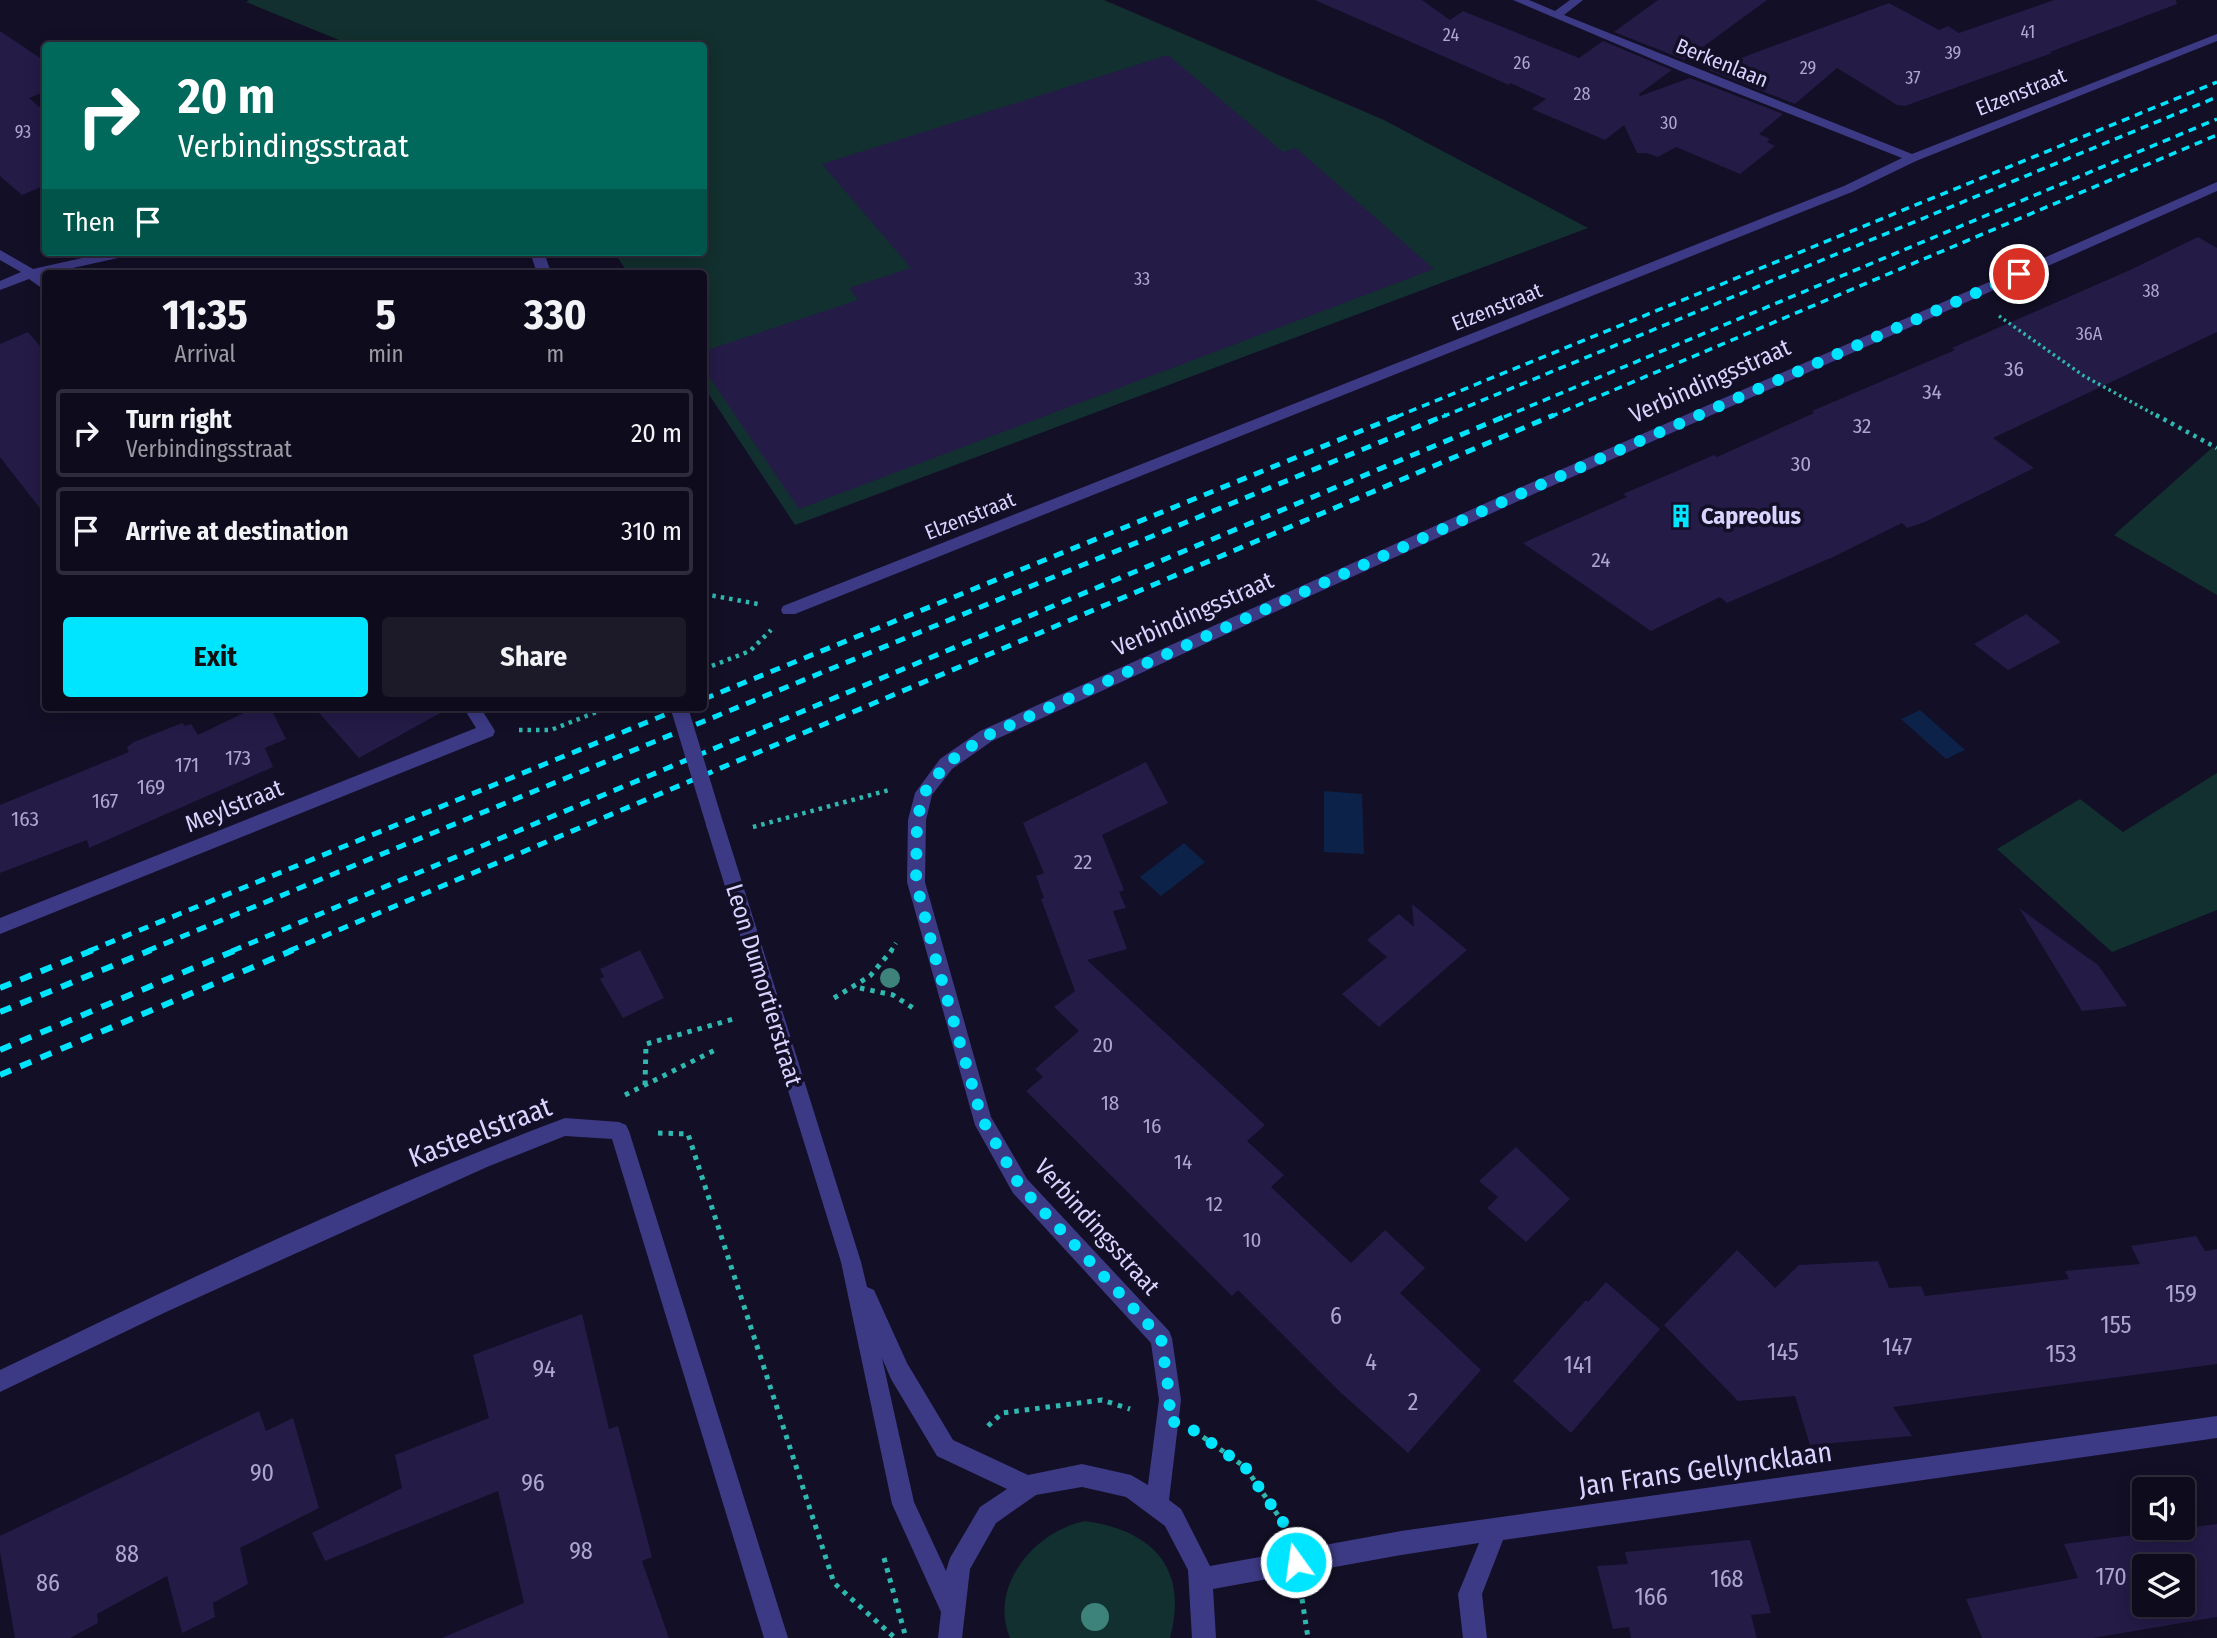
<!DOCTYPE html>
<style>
body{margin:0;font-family:"Fira Sans Condensed",sans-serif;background:#1c1929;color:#f1f3f6;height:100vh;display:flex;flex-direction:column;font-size:26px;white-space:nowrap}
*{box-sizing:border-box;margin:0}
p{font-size:23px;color:#9b9ba3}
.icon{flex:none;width:38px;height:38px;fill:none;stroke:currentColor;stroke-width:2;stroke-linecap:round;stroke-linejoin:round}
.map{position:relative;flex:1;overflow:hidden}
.panel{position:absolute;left:42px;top:270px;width:665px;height:441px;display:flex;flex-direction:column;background:#0e0b1c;border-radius:7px;box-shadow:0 4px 18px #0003,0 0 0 2px #2e2b3b}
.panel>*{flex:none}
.top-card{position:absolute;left:42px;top:42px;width:665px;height:214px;border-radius:7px;box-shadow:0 4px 18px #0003,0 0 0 2px #2e2b3b;background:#00695c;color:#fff;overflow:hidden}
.controls{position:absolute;left:2132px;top:1477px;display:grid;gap:14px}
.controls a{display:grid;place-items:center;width:63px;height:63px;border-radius:7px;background:#0e0b1c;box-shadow:0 4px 18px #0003,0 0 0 2px #2e2b3b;font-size:35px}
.pin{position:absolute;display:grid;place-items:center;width:60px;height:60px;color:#fff;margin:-30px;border:4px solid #fff;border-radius:50%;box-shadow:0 2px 7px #0007}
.me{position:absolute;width:77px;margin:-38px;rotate:346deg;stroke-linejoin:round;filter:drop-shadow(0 0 5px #0008)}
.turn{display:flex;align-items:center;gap:24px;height:147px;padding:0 21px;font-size:32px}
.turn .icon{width:91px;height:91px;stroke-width:2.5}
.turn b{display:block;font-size:49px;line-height:60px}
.then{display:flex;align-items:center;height:66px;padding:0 21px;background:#0003;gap:14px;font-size:26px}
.eta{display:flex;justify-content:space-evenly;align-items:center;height:119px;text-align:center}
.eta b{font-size:42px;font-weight:700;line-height:49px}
.action{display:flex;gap:14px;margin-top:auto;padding:14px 21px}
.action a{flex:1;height:80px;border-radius:7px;background:#00e5ff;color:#111;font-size:28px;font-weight:700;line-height:80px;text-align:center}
.action a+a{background:#1c1929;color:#f1f3f6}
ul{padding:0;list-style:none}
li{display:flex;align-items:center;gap:21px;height:88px;margin:0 14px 10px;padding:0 7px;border:4px solid #2e2b3b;border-radius:7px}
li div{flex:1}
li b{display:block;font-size:26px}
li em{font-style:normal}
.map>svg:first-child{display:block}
</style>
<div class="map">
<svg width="2217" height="1638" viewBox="0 0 2217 1638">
<rect width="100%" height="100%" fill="#130f26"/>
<g fill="#12302f">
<path d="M249 0H1104L1384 120 1588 228 795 525 704 387V273H628L614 252H704V46L351 45 246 2Z"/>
<path d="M2213 447 2217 450V595L2114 535Z"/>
<path d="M2217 773V910L2112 952 1997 849 2080 799 2123 832Z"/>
<path d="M1085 1521C1152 1530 1189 1568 1170 1638H1010C988 1586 1035 1531 1085 1521Z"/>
</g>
<g fill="#0c2248">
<path d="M1920 710 1965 750 1946 759 1901 719Z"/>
<path d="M1324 791 1362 794 1364 854 1324 852Z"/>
<path d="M1184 843 1205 862 1161 896 1140 877Z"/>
</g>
<g fill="#241b47" fill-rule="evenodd">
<path d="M1315 0H1422L1450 20 1463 11 1579 58 1603 41 1672 70 1639 94 1640 96 1690 78 1783 114 1759 134 1770 139 1767 142 1775 146 1740 174 1676 147 1658 157 1647 153H1637L1624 125 1605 140 1532 109 1546 99 1510 83 1509 85Z"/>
<path d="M1658 0H1767L1685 60 1614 32Z"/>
<path d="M2054 0H2176L2177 4 2050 52 2052 53 1905 106 1897 105 1837 68 1795 104 1709 70 1889 3 1939 30 1948 26 1959 33Z"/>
<path d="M0 31 46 62V91L29 98 46 113V185L22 195 0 176Z"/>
<path d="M1168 55 1283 152 1296 148 1434 269 799 509 704 369V351L858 300 849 288 911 268 822 164Z"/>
<path d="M2198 237 2217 248V332L1993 438 2034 468 1925 522 1907 528 1902 523 1833 557 1727 603 1720 597 1651 631 1523 543 1627 497 1623 494 1714 455 1717 457 1814 413 1812 411 1955 350 1952 348 2130 270Z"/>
<path d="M28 332 46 353V516L0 457V344Z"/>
<path d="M2026 614 2061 642 2008 670 1974 644Z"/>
<path d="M256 707H270L286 739 265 748 273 767 89 848 87 840 0 873V805L129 752 127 747 134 742 182 723 185 726 191 724 198 735Z"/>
<path d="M314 707H451L359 758Z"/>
<path d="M1146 762 1168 803 1102 835 1124 890 1119 892 1126 908 1113 911 1127 949 1087 960 1265 1125 1247 1141 1284 1175 1271 1187 1351 1263 1385 1230 1425 1268 1400 1293 1481 1370 1408 1453 1339 1391 1238 1290 1232 1296 1026 1091 1043 1077 1035 1069 1079 1031 1054 1007 1075 991 1041 899 1044 898 1036 876 1044 873 1023 823Z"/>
<path d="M1412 904 1467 950 1379 1027 1342 994 1387 957 1367 940 1399 914 1414 927Z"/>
<path d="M2019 908 2098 965 2127 1006 2082 1011Z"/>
<path d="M640 950 664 998 623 1018 600 979 604 977 600 969Z"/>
<path d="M1516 1147 1570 1199 1526 1242 1487 1208 1498 1197 1479 1181Z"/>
<path d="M2196 1236 2205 1251 2217 1249V1364L1893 1407 1912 1436 1810 1445 1795 1396 1738 1401 1664 1325 1737 1250 1775 1288 1799 1265 1878 1261 1889 1288 1921 1286 1925 1296 2069 1279 2065 1271 2140 1264 2131 1246Z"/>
<path d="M1606 1282 1660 1329 1571 1433 1513 1381 1586 1300 1588 1302Z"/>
<path d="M582 1314 609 1429 618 1426 652 1557 642 1561 669 1638H442L524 1603 498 1491 325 1561 312 1533 402 1488 395 1455 489 1418 473 1355Z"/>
<path d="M259 1411 266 1431 293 1418 319 1508 240 1548 248 1584 213 1603 215 1617 182 1633 167 1576 97 1614 98 1623 70 1638H15L0 1552V1536Z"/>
<path d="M2217 1524V1617L2093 1638H1982L1966 1599 2078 1578 2064 1544ZM2144 1566H2182V1605H2144Z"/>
<path d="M1750 1540 1771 1613 1751 1615 1757 1638H1631L1629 1627 1613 1629 1597 1566 1628 1564 1625 1552Z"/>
</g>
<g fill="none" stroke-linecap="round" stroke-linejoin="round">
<path stroke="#2fb8b0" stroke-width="3.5" stroke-dasharray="2.5 3.5" stroke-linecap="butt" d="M1999 316 2084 376 2159 417"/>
<g stroke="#2fb8b0" stroke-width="4.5" stroke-dasharray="3.5 5" stroke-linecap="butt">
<path d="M2156 415 2217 448"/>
<path d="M704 594 758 604"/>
<path d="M704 669 750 651 771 630"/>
<path d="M519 730H551L609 707"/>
<path d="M753 827 889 790"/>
<path d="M891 951 896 943"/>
</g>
<g stroke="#2fb8b0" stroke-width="5" stroke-dasharray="4.5 6" stroke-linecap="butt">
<path d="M860 988 893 995 913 1008"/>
<path d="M834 998 870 976 892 950"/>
<path d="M645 1085 646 1044 737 1018"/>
<path d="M625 1095 715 1050"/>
<path d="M658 1133 688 1134 834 1583 895 1638"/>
<path d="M988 1426 1002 1413 1102 1400 1130 1409"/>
<path d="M1203 1437 1245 1467 1286 1527"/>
<path d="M884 1558 906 1638"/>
<path d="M1302 1599 1308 1638"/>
</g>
<g fill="#3d3a85" fill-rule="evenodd">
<path d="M1513 0H1529L1555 11 1570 0H1583L1564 15 1912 154 2217 34V41L1916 161 1852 192 795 614H783L781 610 783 606 1844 186 1902 158 1683 72Z"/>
<path d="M2217 182V191L1536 493 992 741 952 769 932 795 926 820 925 882 991 1117 1027 1179 1169 1331 1172 1338 1181 1400 1169 1500 1181 1509 1210 1566 1401 1531 2217 1416V1438L1503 1540 1482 1594 1487 1638H1463L1458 1594 1479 1543 1401 1555 1213 1589 1216 1638H1192L1188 1570 1165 1526 1126 1497 1082 1487 1036 1495 996 1523 970 1569 962 1638H938L941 1612 892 1504 841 1262 706 825 709 820H721L724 825 861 1262 867 1287 874 1290 907 1363 953 1440 1028 1475 1082 1464 1131 1475 1148 1485 1159 1400 1151 1343 1013 1193 975 1125 907 882 908 820 915 793 940 759 980 731 1526 485ZM882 1358 891 1379 937 1456 1007 1489 980 1507 950 1558 946 1571 914 1502Z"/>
<path d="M0 250 33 269 109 252H134L127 256 41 275 46 279V291L29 279 0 290V281L21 272 0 260Z"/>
<path d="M530 252H544L551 273H537Z"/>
<path d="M463 707H480L495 731 493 736 0 934V918L476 728Z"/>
<path d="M565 1118 619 1122 626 1125 629 1131 788 1638H764L612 1139 565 1136 487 1167 166 1312 0 1392V1370C185 1281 373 1190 565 1118Z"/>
</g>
<g stroke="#00e5ff" stroke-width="3.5" stroke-dasharray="8 6" stroke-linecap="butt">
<path d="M1396 417 2217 82"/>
<path d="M1442 417 2217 97"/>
<path d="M1504 417 2217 119"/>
<path d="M1550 417 2217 135"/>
</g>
<g stroke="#00e5ff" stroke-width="5" stroke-dasharray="10 8" stroke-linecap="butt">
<path d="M704 699 1400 415"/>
<path d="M89 951 684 707"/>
<path d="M147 951 1446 415"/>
<path d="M232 951 1508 415"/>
<path d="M289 951 1554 415"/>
</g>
<g stroke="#00e5ff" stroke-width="6" stroke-dasharray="12 10" stroke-linecap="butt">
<path d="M0 988 93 950"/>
<path d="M0 1012 151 950"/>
<path d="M0 1050 236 950"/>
<path d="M0 1075 293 950"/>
</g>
<path stroke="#3d3a85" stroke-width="17" d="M679 707 715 825"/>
</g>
<g fill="#3d827b">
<circle cx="890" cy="978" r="10"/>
<circle cx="1095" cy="1617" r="14"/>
</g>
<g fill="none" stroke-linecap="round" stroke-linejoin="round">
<path stroke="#00e5ff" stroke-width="12" stroke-dasharray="0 21.6" d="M1296 1562 1292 1535 1245 1467 1189 1427 1168 1420 1170 1400 1161 1338 1020 1186 982 1119 936 960 916 882 917 820 924 793 946 764 986 736 1531 489 2019 274"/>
</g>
<defs>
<g id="building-bare" transform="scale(1.89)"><path d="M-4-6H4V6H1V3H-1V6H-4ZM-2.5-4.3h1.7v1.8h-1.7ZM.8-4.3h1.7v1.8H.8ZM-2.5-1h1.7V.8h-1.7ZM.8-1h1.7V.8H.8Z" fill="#00e5ff" stroke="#130f26" stroke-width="2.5" paint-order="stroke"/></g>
</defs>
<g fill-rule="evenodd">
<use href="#building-bare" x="1681" y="516"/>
</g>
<g text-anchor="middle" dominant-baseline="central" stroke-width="7" stroke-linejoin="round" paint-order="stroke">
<g font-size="18" fill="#aca6d1">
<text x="2028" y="32">41</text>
<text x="1451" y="35">24</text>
<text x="1953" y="53">39</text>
<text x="1522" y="63">26</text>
<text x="1808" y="68">29</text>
<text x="1913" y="78">37</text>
<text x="1582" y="94">28</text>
<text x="1669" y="123">30</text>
<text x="23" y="132">93</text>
<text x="1142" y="279">33</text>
<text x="2151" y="291">38</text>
<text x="2089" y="334">36A</text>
</g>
<g font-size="21" fill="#d9d4ff" stroke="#130f26">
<text transform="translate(1722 63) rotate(22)">Berkenlaan</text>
<text transform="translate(2021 92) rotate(-22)">Elzenstraat</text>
<text transform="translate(1497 307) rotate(-22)">Elzenstraat</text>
<text transform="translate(970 516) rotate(-22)">Elzenstraat</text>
</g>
<g font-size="21" fill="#aca6d1">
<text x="2014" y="369">36</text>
<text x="1932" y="392">34</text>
<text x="1862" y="426">32</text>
<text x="1801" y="464">30</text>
<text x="1601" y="560">24</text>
<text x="238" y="758">173</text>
<text x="187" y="765">171</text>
<text x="151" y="787">169</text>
<text x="105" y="801">167</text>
<text x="25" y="819">163</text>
<text x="1083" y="862">22</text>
<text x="1103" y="1045">20</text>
<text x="1110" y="1103">18</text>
<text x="1152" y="1126">16</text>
<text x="1183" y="1162">14</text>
<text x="1214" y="1204">12</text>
<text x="1252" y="1240">10</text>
</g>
<g font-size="24" fill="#d9d4ff" stroke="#130f26">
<text transform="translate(1710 381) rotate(-24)">Verbindingsstraat</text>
<text transform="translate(1193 614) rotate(-24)">Verbindingsstraat</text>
<text transform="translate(234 806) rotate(-22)">Meylstraat</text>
<text transform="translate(764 985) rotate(73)">Leon Dumortierstraat</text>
<text transform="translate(1097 1227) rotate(48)">Verbindingsstraat</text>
</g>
<g font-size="24" font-weight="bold" fill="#d9d4ff" stroke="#130f26" text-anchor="start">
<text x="1701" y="516">Capreolus</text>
</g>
<g font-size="24" fill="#aca6d1">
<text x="2181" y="1294">159</text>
<text x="1336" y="1316">6</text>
<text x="2116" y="1325">155</text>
<text x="1897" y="1347">147</text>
<text x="1783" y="1352">145</text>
<text x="2061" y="1354">153</text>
<text x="1371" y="1362">4</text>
<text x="1578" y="1365">141</text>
<text x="544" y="1369">94</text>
<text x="1413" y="1402">2</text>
<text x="262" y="1473">90</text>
<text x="533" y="1483">96</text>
<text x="581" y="1551">98</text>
<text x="127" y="1554">88</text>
<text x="2111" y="1577">170</text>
<text x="1727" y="1579">168</text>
<text x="48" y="1583">86</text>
<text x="1651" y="1597">166</text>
</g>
<g font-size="28" fill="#d9d4ff" stroke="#130f26">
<text transform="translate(480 1132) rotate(-21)">Kasteelstraat</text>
<text transform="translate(1705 1469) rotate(-8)">Jan Frans Gellyncklaan</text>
</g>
</g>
</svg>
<div class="controls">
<a><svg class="icon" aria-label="sound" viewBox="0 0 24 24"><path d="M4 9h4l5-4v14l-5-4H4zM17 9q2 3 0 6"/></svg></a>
<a><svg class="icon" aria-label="layers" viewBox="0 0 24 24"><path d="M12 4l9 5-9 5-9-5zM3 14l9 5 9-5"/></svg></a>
</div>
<div class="pin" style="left:2019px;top:274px;background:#d93025"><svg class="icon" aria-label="arrive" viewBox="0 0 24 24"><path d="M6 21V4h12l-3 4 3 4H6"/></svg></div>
<svg class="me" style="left:1296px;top:1562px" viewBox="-20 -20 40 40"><circle r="17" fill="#00e5ff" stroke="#fff" stroke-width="3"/><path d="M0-11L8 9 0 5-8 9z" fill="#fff"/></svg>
<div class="top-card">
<div class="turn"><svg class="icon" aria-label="right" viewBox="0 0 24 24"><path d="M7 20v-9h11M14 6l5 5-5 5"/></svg><div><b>20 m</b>Verbindingsstraat</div></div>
<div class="then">Then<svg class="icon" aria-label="arrive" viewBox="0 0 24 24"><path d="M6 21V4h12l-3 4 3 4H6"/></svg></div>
</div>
<section class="panel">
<div class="eta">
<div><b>11:35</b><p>Arrival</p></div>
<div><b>5</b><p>min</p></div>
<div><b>330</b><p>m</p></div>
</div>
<ul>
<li><svg class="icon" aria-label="right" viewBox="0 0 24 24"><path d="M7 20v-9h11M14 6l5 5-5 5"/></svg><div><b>Turn right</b><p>Verbindingsstraat</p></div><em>20 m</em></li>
<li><svg class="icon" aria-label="arrive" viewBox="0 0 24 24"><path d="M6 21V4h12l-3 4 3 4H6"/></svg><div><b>Arrive at destination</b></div><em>310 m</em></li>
</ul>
<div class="action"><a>Exit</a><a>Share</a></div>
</section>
</div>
